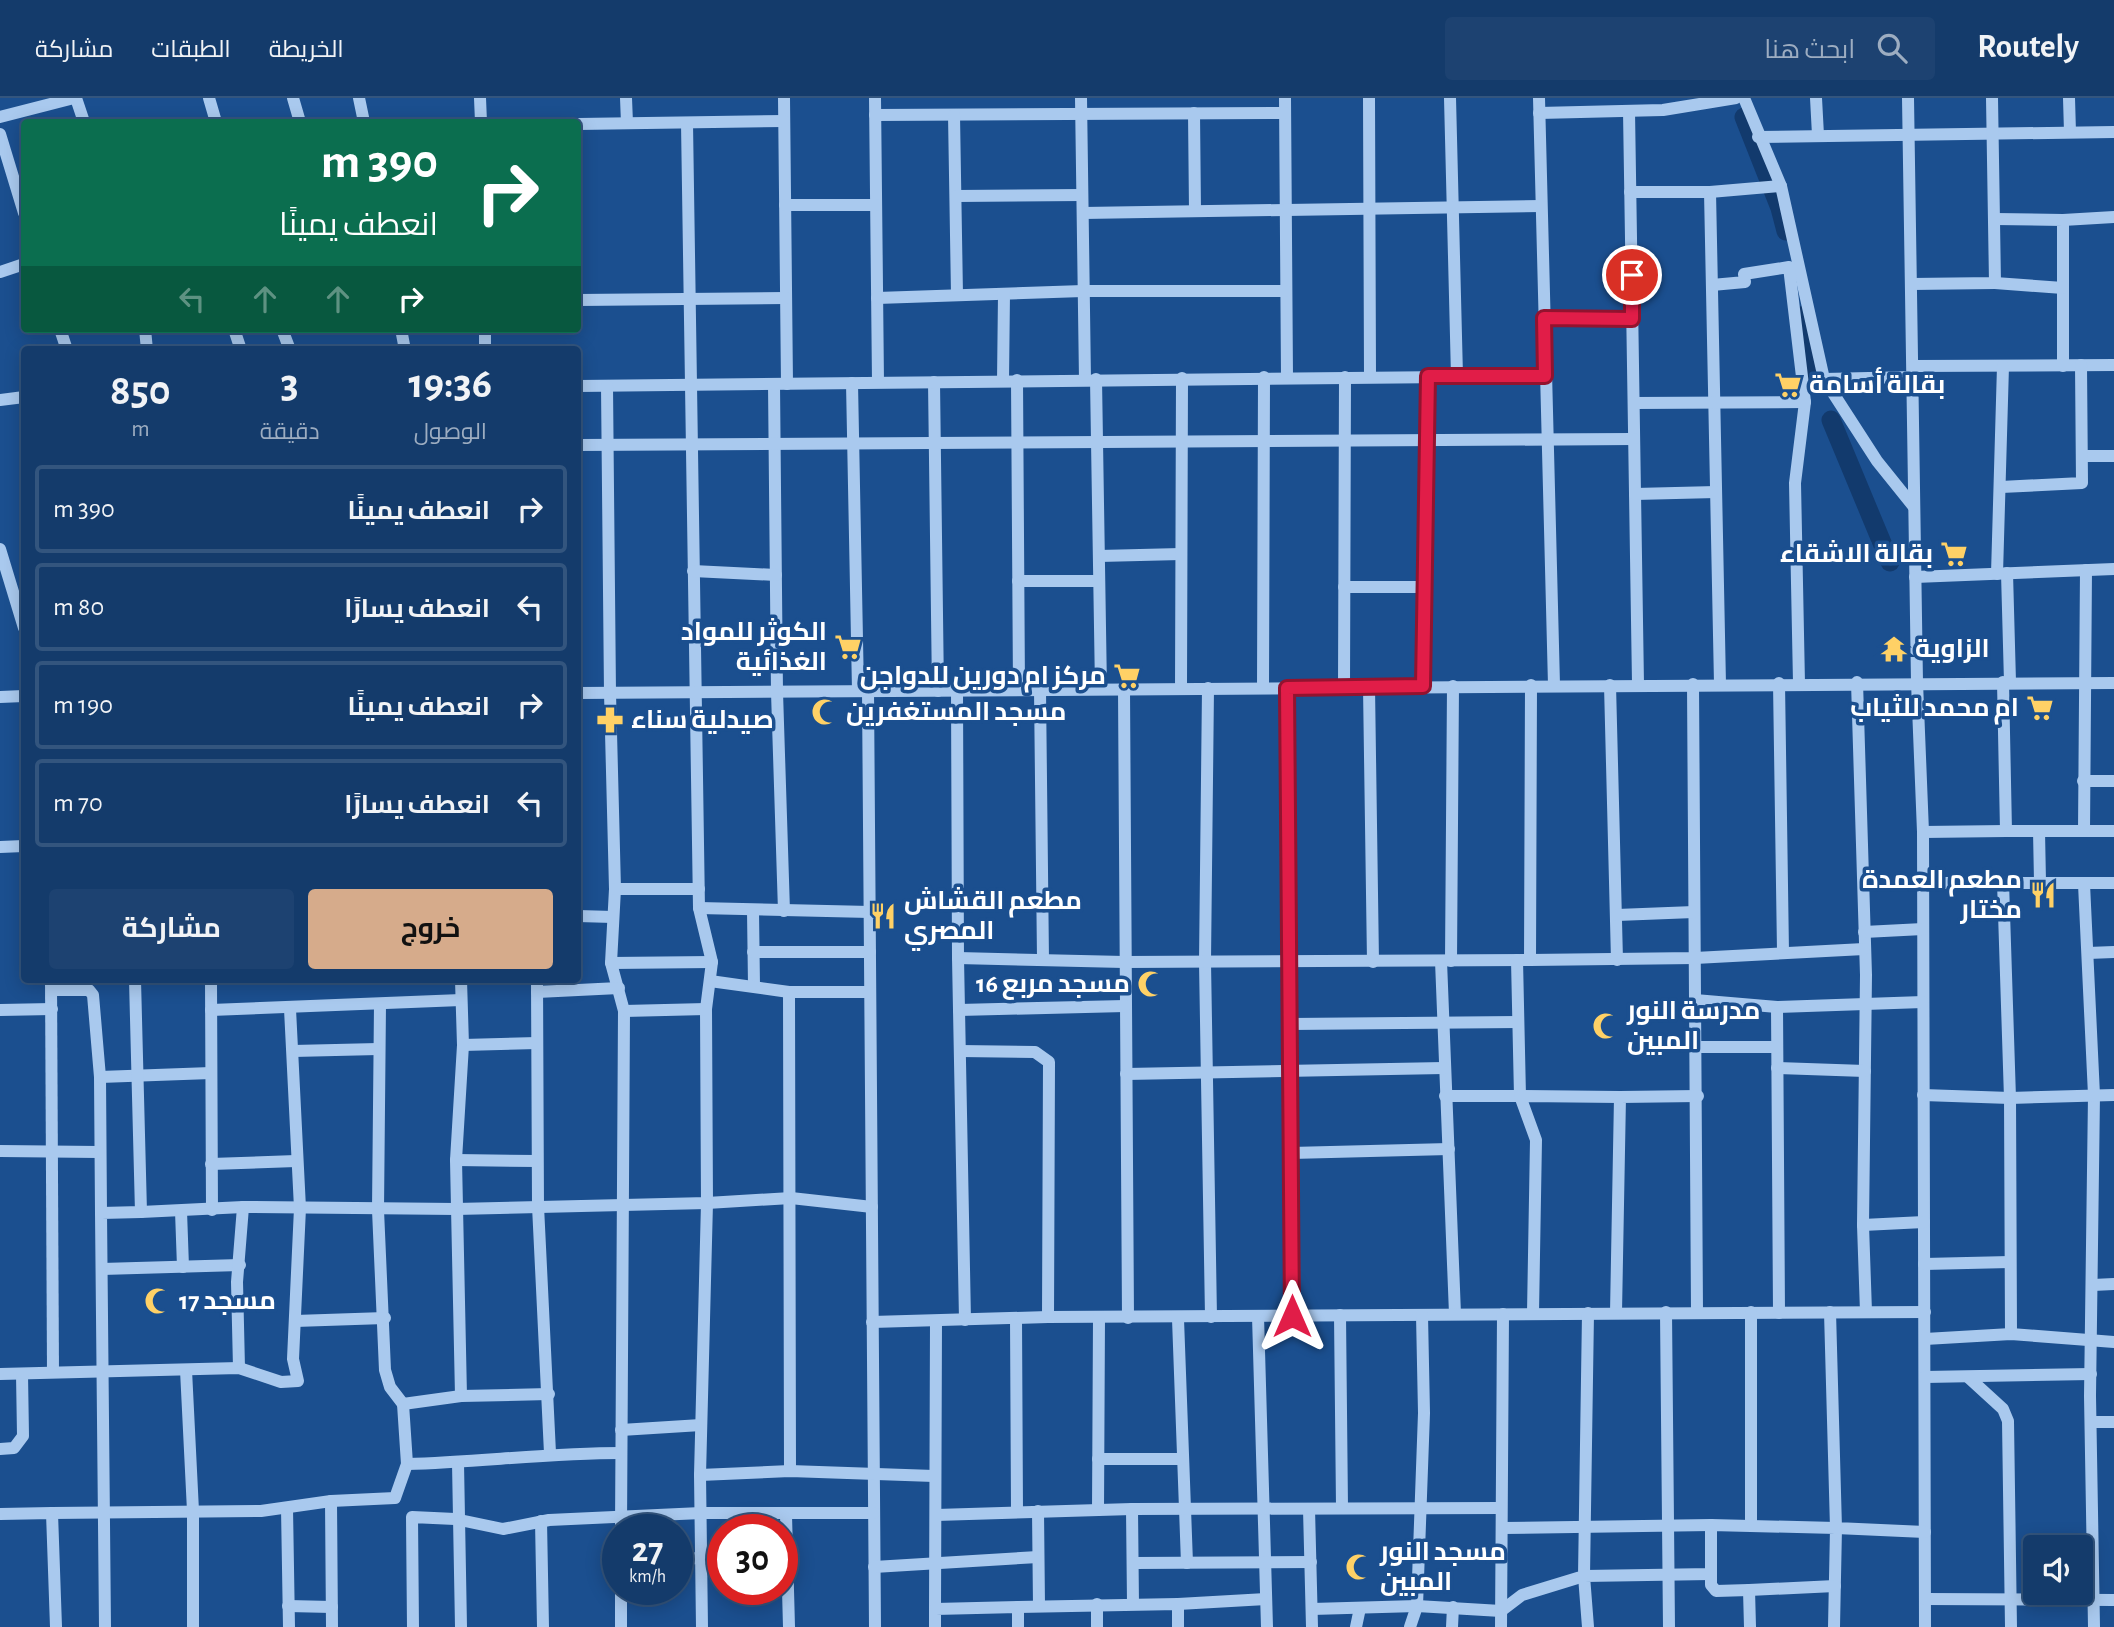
<!DOCTYPE html>
<html lang="ar">
<meta charset="utf-8">
<style>
body{margin:0;font-family:"Alegreya Sans",Cairo,sans-serif;background:#1d4271;color:#f1f3f6;direction:rtl;height:100vh;display:flex;flex-direction:column;font-size:26px;white-space:nowrap}
*{box-sizing:border-box;margin:0}
p{font-size:23px;color:#9dadc1}
.icon{flex:none;width:38px;height:38px;fill:none;stroke:currentColor;stroke-width:2;stroke-linecap:round;stroke-linejoin:round}
.map{position:relative;flex:1;overflow:hidden;direction:ltr}
.panel{position:absolute;left:21px;top:248px;width:560px;height:637px;display:flex;flex-direction:column;background:#143b6b;border-radius:7px;box-shadow:0 4px 18px #0003,0 0 0 2px #33557e;direction:rtl}
.panel>*{flex:none}
.top-card{position:absolute;left:21px;top:21px;width:560px;height:214px;border-radius:7px;box-shadow:0 4px 18px #0003,0 0 0 2px #33557e;direction:rtl;background:#0b6e4f;color:#fff;overflow:hidden}
.buttons{position:absolute;left:2023px;top:1437px;display:grid;gap:14px}
.buttons a{display:grid;place-items:center;width:70px;height:70px;border-radius:7px;background:#143b6b;box-shadow:0 4px 18px #0003,0 0 0 2px #33557e;font-size:35px}
.speed{position:absolute;left:602px;top:1416px;display:flex;gap:14px;font-size:35px;font-weight:700;text-align:center}
.speed>*{display:grid;place-content:center;width:91px;height:91px;border-radius:50%;background:#143b6b;box-shadow:0 4px 18px #0003,0 0 0 2px #33557e;line-height:1}
.speed small{font-size:18px;font-weight:400}
.speed .limit{border:10px solid #d22;background:#fff;color:#111}
.pin{position:absolute;display:grid;place-items:center;width:60px;height:60px;color:#fff;margin:-30px;border:4px solid #fff;border-radius:50%;box-shadow:0 2px 7px #0007}
.me{position:absolute;width:77px;margin:-38px;rotate:0deg;stroke-linejoin:round;filter:drop-shadow(0 0 5px #0008)}
.turn{display:flex;align-items:center;gap:24px;height:147px;padding:0 28px;font-size:32px}
.turn .icon{width:91px;height:91px;stroke-width:2.5}
.turn b{display:block;font-size:49px;line-height:60px}
.lanes{display:flex;align-items:center;height:66px;padding:0 28px;background:#0003;justify-content:center;gap:35px;direction:ltr}
.lanes .off{opacity:.35}
.eta{display:flex;justify-content:space-evenly;align-items:center;height:119px;text-align:center}
.eta b{font-size:42px;font-weight:700;line-height:49px}
.button{display:flex;gap:14px;margin-top:auto;padding:14px 28px}
.button a{flex:1;height:80px;border-radius:7px;background:#d6ab8b;color:#111;font-size:28px;font-weight:700;line-height:80px;text-align:center}
.button a+a{background:#1d4271;color:#f1f3f6}
ul{padding:0;list-style:none}
li{display:flex;align-items:center;gap:21px;height:88px;margin:0 14px 10px;padding:0 14px;border:4px solid #33557e;border-radius:7px}
li div{flex:1}
li b{display:block;font-size:26px}
li em{font-style:normal}
header{display:flex;align-items:center;gap:42px;box-sizing:border-box;height:98px;padding:0 35px;background:#143b6b;border-bottom:2px solid #33557e}
header strong{font-size:33px}
nav{display:flex;gap:38px;margin-inline-start:auto;font-size:24px}
.search{width:490px;height:63px;background:#1d4271;display:flex;align-items:center;gap:18px;box-sizing:border-box;padding:0 24px;border-radius:7px;color:#9dadc1;font-size:26px}
.map>svg:first-child{display:block}
</style>
<header>
<strong>Routely</strong>
<div class="search"><svg class="icon" aria-label="search" viewBox="0 0 24 24"><circle cx="10" cy="10" r="6"/><path d="M15 15l6 6"/></svg>ابحث هنا</div>
<nav><a>الخريطة</a><a>الطبقات</a><a>مشاركة</a></nav>
</header>
<div class="map">
<svg width="2114" height="1529" viewBox="0 0 2114 1529">
<rect width="100%" height="100%" fill="#1b4f8f"/>
<g fill="none" stroke-linecap="round" stroke-linejoin="round">
<g stroke="#123a6d" stroke-width="19">
<path d="M1744 19 1780 110 1786 133"/>
<path d="M1804 217 1817 285"/>
<path d="M1831 322 1890 464"/>
</g>
<g stroke="#a9c9ee" stroke-width="12">
<path d="M76 0 84 24"/>
<path d="M209 0 216 24"/>
<path d="M293 0 300 24"/>
<path d="M359 0 364 24"/>
<path d="M480 0 481 24"/>
<path d="M626 0 627 25"/>
<path d="M784 0 787 286"/>
<path d="M875 0 878 284"/>
<path d="M1081 0 1085 282"/>
<path d="M1285 0 1287 279"/>
<path d="M1369 0 1370 278"/>
<path d="M1450 0 1457 278"/>
<path d="M1539 0 1554 587"/>
<path d="M1744 0 1781 88 1824 281 1877 363 1914 409"/>
<path d="M1816 0 1818 37"/>
<path d="M1908 0 1917 584 1923 734 1925 1529"/>
<path d="M2069 0 2070 34"/>
<path d="M1629 13 1638 586"/>
<path d="M1194 15 1195 113"/>
<path d="M1539 15 1663 12 1736 0"/>
<path d="M875 17 1285 15"/>
<path d="M954 17 957 197"/>
<path d="M0 19 74 0"/>
<path d="M687 25 699 810 712 864 706 911 707 1105 700 1377 702 1529"/>
<path d="M578 26 784 23"/>
<path d="M0 36 24 115"/>
<path d="M1758 39 2114 34"/>
<path d="M1630 94H1710L1781 88"/>
<path d="M1710 94 1720 586"/>
<path d="M956 98 1082 97"/>
<path d="M785 107H876"/>
<path d="M1083 115 1541 108"/>
<path d="M1995 121 2063 122V268"/>
<path d="M2063 122 2114 119"/>
<path d="M0 174 24 166"/>
<path d="M1995 185 2063 190"/>
<path d="M1911 186 1995 185 1992 0"/>
<path d="M1712 187 1745 184 1744 176 1789 169 1805 304 1795 385 1799 585"/>
<path d="M877 200 1083 193H1286"/>
<path d="M578 202 786 200"/>
<path d="M1544 220 1632 221"/>
<path d="M60 231 67 252"/>
<path d="M145 231 147 252"/>
<path d="M234 231 241 252"/>
<path d="M282 231 290 252"/>
<path d="M401 231 405 252"/>
<path d="M485 231V252"/>
<path d="M1914 268 2114 267"/>
<path d="M1096 281 1101 591"/>
<path d="M1824 281 1914 279"/>
<path d="M1017 282 1019 592"/>
<path d="M1003 283 1004 196"/>
<path d="M934 284 938 593"/>
<path d="M852 285 858 593"/>
<path d="M774 286 777 594 784 813"/>
<path d="M578 288 1545 278"/>
<path d="M607 288 610 595 615 791 611 865 624 913 621 1432"/>
<path d="M0 302 24 299"/>
<path d="M1634 305 1805 304"/>
<path d="M578 347 1634 341"/>
<path d="M2084 358H2114"/>
<path d="M2001 389 2082 385 2081 267"/>
<path d="M1635 396 1716 394"/>
<path d="M0 451 24 530"/>
<path d="M1099 458 1181 456"/>
<path d="M693 473 776 477"/>
<path d="M2007 475 2010 584"/>
<path d="M1997 476 2003 268"/>
<path d="M1915 479 2114 471"/>
<path d="M1018 483H1099"/>
<path d="M1344 489H1425"/>
<path d="M1857 584 1866 877 1863 1127 1866 1214"/>
<path d="M2003 584 2006 733H2039L2040 784"/>
<path d="M1779 585 1783 854"/>
<path d="M1693 586 1697 1214"/>
<path d="M1531 587 1530 862 1695 860 1864 851"/>
<path d="M1610 587 1617 862"/>
<path d="M1423 588 1428 278"/>
<path d="M1344 589 1345 279"/>
<path d="M1369 589 1373 864"/>
<path d="M1208 590 1205 864 1211 1219"/>
<path d="M1263 590 1264 279"/>
<path d="M1287 590 1292 1218"/>
<path d="M1124 591 1128 1220"/>
<path d="M1181 591 1182 280"/>
<path d="M1040 592 1043 862"/>
<path d="M868 593 875 1529"/>
<path d="M957 593 958 860 965 1222"/>
<path d="M578 595 2114 585"/>
<path d="M0 599 24 598"/>
<path d="M2083 683H2114"/>
<path d="M2039 733H2114"/>
<path d="M2084 733 2086 472"/>
<path d="M1923 734 2006 733"/>
<path d="M0 749 24 748"/>
<path d="M2003 784 2010 1000 2011 1236"/>
<path d="M1923 785H2114"/>
<path d="M2084 786 2094 997 2090 1298 2094 1529"/>
<path d="M615 791H699"/>
<path d="M699 810 870 814"/>
<path d="M753 813 754 888"/>
<path d="M1617 817 1694 814"/>
<path d="M578 818 613 819"/>
<path d="M1864 834 1923 831"/>
<path d="M753 854H870"/>
<path d="M2088 855 2114 854"/>
<path d="M958 860 1124 864 1530 862"/>
<path d="M1441 863 1455 1216"/>
<path d="M1451 863 1453 588"/>
<path d="M611 865 712 864"/>
<path d="M51 882 53 1274"/>
<path d="M211 882 212 1112"/>
<path d="M537 882 538 1108 550 1355"/>
<path d="M710 883 789 894H870"/>
<path d="M52 892H89L93 897 100 979 101 1115"/>
<path d="M537 894 619 890"/>
<path d="M789 894 790 1373"/>
<path d="M1695 902 1777 909 1923 904"/>
<path d="M380 906 378 1112 385 1272 390 1289 403 1306"/>
<path d="M1777 909 1779 1215"/>
<path d="M0 912 52 911"/>
<path d="M211 912 461 902"/>
<path d="M959 912 1125 908"/>
<path d="M624 913 706 911"/>
<path d="M1290 926 1518 924"/>
<path d="M463 947 537 945"/>
<path d="M1697 949H1777"/>
<path d="M293 953 378 951"/>
<path d="M960 953 1035 954 1049 964 1048 1219"/>
<path d="M1777 970 1865 973"/>
<path d="M1126 976 1444 970"/>
<path d="M100 979 211 975"/>
<path d="M1923 997 2010 1000 2114 997"/>
<path d="M1445 998H1520L1517 862"/>
<path d="M0 1053 99 1054"/>
<path d="M1291 1055 1449 1051"/>
<path d="M456 1062 537 1063"/>
<path d="M211 1066 296 1063"/>
<path d="M181 1113 183 1169"/>
<path d="M141 1114 243 1109 456 1111 707 1105 791 1100 872 1109"/>
<path d="M1863 1127 1924 1124"/>
<path d="M1924 1166 2010 1164"/>
<path d="M102 1171 240 1167"/>
<path d="M2093 1187 2114 1186"/>
<path d="M1666 1214 1669 1529"/>
<path d="M1830 1214 1836 1430 1925 1434"/>
<path d="M1533 1215 1536 1042 1520 998 1620 999"/>
<path d="M1616 1215 1620 999 1698 998"/>
<path d="M1340 1217 1342 1410"/>
<path d="M1258 1218 1267 1529"/>
<path d="M1016 1220 1017 1414"/>
<path d="M1178 1221 1187 1465"/>
<path d="M295 1223 385 1220"/>
<path d="M872 1224 1048 1219 1925 1214"/>
<path d="M1925 1241 2011 1236 2114 1244"/>
<path d="M239 1270 237 1184 243 1109"/>
<path d="M186 1272 193 1413V1529"/>
<path d="M0 1276 239 1270 281 1284 298 1283 293 1261 300 1110 290 911"/>
<path d="M1925 1279 2091 1276"/>
<path d="M1968 1279 2003 1311 2008 1323 2011 1529"/>
<path d="M461 1298 456 1062 463 947 461 882"/>
<path d="M2091 1324H2114"/>
<path d="M621 1332 701 1327"/>
<path d="M0 1351 14 1350 23 1338 22 1276"/>
<path d="M1098 1361H1181"/>
<path d="M458 1365 461 1529"/>
<path d="M407 1366C479 1364 549 1355 621 1355"/>
<path d="M700 1377 790 1373 934 1378"/>
<path d="M331 1403 332 1529"/>
<path d="M287 1410 289 1529"/>
<path d="M1132 1411 1133 1506"/>
<path d="M1309 1411 1312 1529"/>
<path d="M1098 1412 1099 1219"/>
<path d="M1038 1413 1039 1508"/>
<path d="M52 1415 261 1413 331 1403 395 1400 407 1366 403 1306 461 1298 549 1296"/>
<path d="M0 1416 52 1415 56 1529"/>
<path d="M786 1417 789 1529"/>
<path d="M936 1417 1132 1411 1501 1410"/>
<path d="M541 1423 543 1529"/>
<path d="M1751 1427V1214"/>
<path d="M1503 1430 1711 1427"/>
<path d="M677 1461 702 1460"/>
<path d="M1134 1465 1311 1464"/>
<path d="M874 1469 1038 1459"/>
<path d="M1711 1476V1487L1716 1493 1749 1492"/>
<path d="M621 1491V1529"/>
<path d="M1925 1501 2114 1502"/>
<path d="M1178 1506 1266 1501"/>
<path d="M288 1508 332 1509"/>
<path d="M1018 1509 1178 1506V1529"/>
<path d="M935 1511 936 1223"/>
<path d="M1312 1511 1417 1508 1501 1513 1522 1497 1584 1478 1588 1215"/>
<path d="M105 1529 101 1115 141 1114 135 882"/>
<path d="M413 1529 412 1419 455 1421 503 1431 549 1422 701 1415H874"/>
<path d="M935 1529V1511L1018 1509V1529"/>
<path d="M1097 1529V1506"/>
<path d="M1356 1529 1360 1510"/>
<path d="M1410 1529 1417 1508 1424 1315 1422 1217"/>
<path d="M1452 1529 1453 1509"/>
<path d="M1501 1529 1503 1216"/>
<path d="M1588 1529 1584 1478 1711 1476V1427L1836 1430 1834 1529"/>
<path d="M1750 1529 1749 1492 1835 1488"/>
</g>
</g>
<g fill="none" stroke-linecap="round" stroke-linejoin="round">
<g stroke="#92132f" stroke-width="18">
<path id="route" d="M1292 1218 1287 590 1423 588 1428 278H1545L1544 220 1632 221V177"/>
</g>
<use href="#route" stroke="#e11d48" stroke-width="12"/>
</g>
<defs>
<g id="supermarket-bare" transform="scale(2.1)"><path d="M-6-5.5h2.5l.6 2H6L4.5 2H-2.5L-4.4-4H-6ZM-1.5 3.2a1.3 1.3 0 1 0 .1 0ZM3 3.2a1.3 1.3 0 1 0 .1 0Z" fill="#ffd166" stroke="#1b4f8f" stroke-width="2.5" paint-order="stroke"/></g>
<g id="temple-bare" transform="scale(2.1)"><path d="M0-6L5-2H3V0L6.5 2.5H4V6H1.5V3h-3V6H-4V2.5H-6.5L-3 0V-2H-5Z" fill="#ffd166" stroke="#1b4f8f" stroke-width="2.5" paint-order="stroke"/></g>
<g id="mosque-bare" transform="scale(2.1)"><path d="M3.5-4.9A6 6 0 1 0 3.5 4.9A5 5 0 1 1 3.5-4.9Z" fill="#ffd166" stroke="#1b4f8f" stroke-width="2.5" paint-order="stroke"/></g>
<g id="pharmacy-bare" transform="scale(2.1)"><path d="M-2-6h4v4h4v4h-4v4h-4v-4h-4v-4h4Z" fill="#ffd166" stroke="#1b4f8f" stroke-width="2.5" paint-order="stroke"/></g>
<g id="restaurant-bare" transform="scale(2.1)"><path d="M-5-6h1v4h1v-4h1v4h1v-4h1v5L-1.5 .5V6h-2V.5L-5-1ZM5-6V6H3V1.5H1.5Q1.5-4 5-6Z" fill="#ffd166" stroke="#1b4f8f" stroke-width="2.5" paint-order="stroke"/></g>
</defs>
<g fill-rule="evenodd">
<use href="#supermarket-bare" x="1788" y="287"/>
<use href="#supermarket-bare" x="1954" y="456"/>
<use href="#supermarket-bare" x="848" y="549"/>
<use href="#temple-bare" x="1894" y="551"/>
<use href="#supermarket-bare" x="1127" y="578"/>
<use href="#supermarket-bare" x="2040" y="610"/>
<use href="#mosque-bare" x="825" y="614"/>
<use href="#pharmacy-bare" x="610" y="622"/>
<use href="#restaurant-bare" x="2043" y="797"/>
<use href="#restaurant-bare" x="883" y="818"/>
<use href="#mosque-bare" x="1151" y="886"/>
<use href="#mosque-bare" x="1606" y="928"/>
<use href="#mosque-bare" x="158" y="1203"/>
<use href="#mosque-bare" x="1359" y="1469"/>
</g>
<g text-anchor="middle" dominant-baseline="central" stroke-width="7" stroke-linejoin="round" paint-order="stroke">
<g font-size="26" font-weight="bold" fill="#fff" stroke="#1b4f8f" text-anchor="start">
<text x="1809" y="287">بقالة أسامة</text>
<text x="1933" y="456" text-anchor="end">بقالة الاشقاء</text>
<text x="827" y="534" text-anchor="end">الكوثر للمواد<tspan x="827" dy="30">الغذائية</tspan></text>
<text x="1915" y="551">الزاوية</text>
<text x="1106" y="578" text-anchor="end">مركز ام دورين للدواجن</text>
<text x="2019" y="610" text-anchor="end">ام محمد للثياب</text>
<text x="846" y="614">مسجد المستغفرين</text>
<text x="631" y="622">صيدلية سناء</text>
<text x="2022" y="782" text-anchor="end">مطعم العمدة<tspan x="2022" dy="30">مختار</tspan></text>
<text x="904" y="803">مطعم القشاش<tspan x="904" dy="30">المصري</tspan></text>
<text x="1130" y="886" text-anchor="end">مسجد مربع 16</text>
<text x="1627" y="913">مدرسة النور<tspan x="1627" dy="30">المبين</tspan></text>
<text x="179" y="1203">مسجد 17</text>
<text x="1380" y="1454">مسجد النور<tspan x="1380" dy="30">المبين</tspan></text>
</g>
</g>
</svg>
<div class="buttons">
<a><svg class="icon" aria-label="sound" viewBox="0 0 24 24"><path d="M4 9h4l5-4v14l-5-4H4zM17 9q2 3 0 6"/></svg></a>
</div>
<div class="speed"><div>27<small>km/h</small></div><div class="limit">30</div></div>
<div class="pin" style="left:1632px;top:177px;background:#d93025"><svg class="icon" aria-label="arrive" viewBox="0 0 24 24"><path d="M6 21V4h12l-3 4 3 4H6"/></svg></div>
<svg class="me" style="left:1292px;top:1218px" viewBox="-20 -20 40 40"><path d="M0-17L14 15 0 8-14 15z" fill="#e11d48" stroke="#fff" stroke-width="4"/></svg>
<div class="top-card">
<div class="turn"><svg class="icon" aria-label="right" viewBox="0 0 24 24"><path d="M7 20v-9h11M14 6l5 5-5 5"/></svg><div><b>390 m</b>انعطف يمينًا</div></div>
<div class="lanes"><svg class="icon off" aria-label="left" viewBox="0 0 24 24"><path d="M17 20v-9H6M10 6l-5 5 5 5"/></svg><svg class="icon off" aria-label="ahead" viewBox="0 0 24 24"><path d="M12 20V5M6 11l6-6 6 6"/></svg><svg class="icon off" aria-label="ahead" viewBox="0 0 24 24"><path d="M12 20V5M6 11l6-6 6 6"/></svg><svg class="icon" aria-label="right" viewBox="0 0 24 24"><path d="M7 20v-9h11M14 6l5 5-5 5"/></svg></div>
</div>
<section class="panel">
<div class="eta">
<div><b>19:36</b><p>الوصول</p></div>
<div><b>3</b><p>دقيقة</p></div>
<div><b>850</b><p>m</p></div>
</div>
<ul>
<li><svg class="icon" aria-label="right" viewBox="0 0 24 24"><path d="M7 20v-9h11M14 6l5 5-5 5"/></svg><div><b>انعطف يمينًا</b></div><em>390 m</em></li>
<li><svg class="icon" aria-label="left" viewBox="0 0 24 24"><path d="M17 20v-9H6M10 6l-5 5 5 5"/></svg><div><b>انعطف يسارًا</b></div><em>80 m</em></li>
<li><svg class="icon" aria-label="right" viewBox="0 0 24 24"><path d="M7 20v-9h11M14 6l5 5-5 5"/></svg><div><b>انعطف يمينًا</b></div><em>190 m</em></li>
<li><svg class="icon" aria-label="left" viewBox="0 0 24 24"><path d="M17 20v-9H6M10 6l-5 5 5 5"/></svg><div><b>انعطف يسارًا</b></div><em>70 m</em></li>
</ul>
<div class="button"><a>خروج</a><a>مشاركة</a></div>
</section>
</div>
